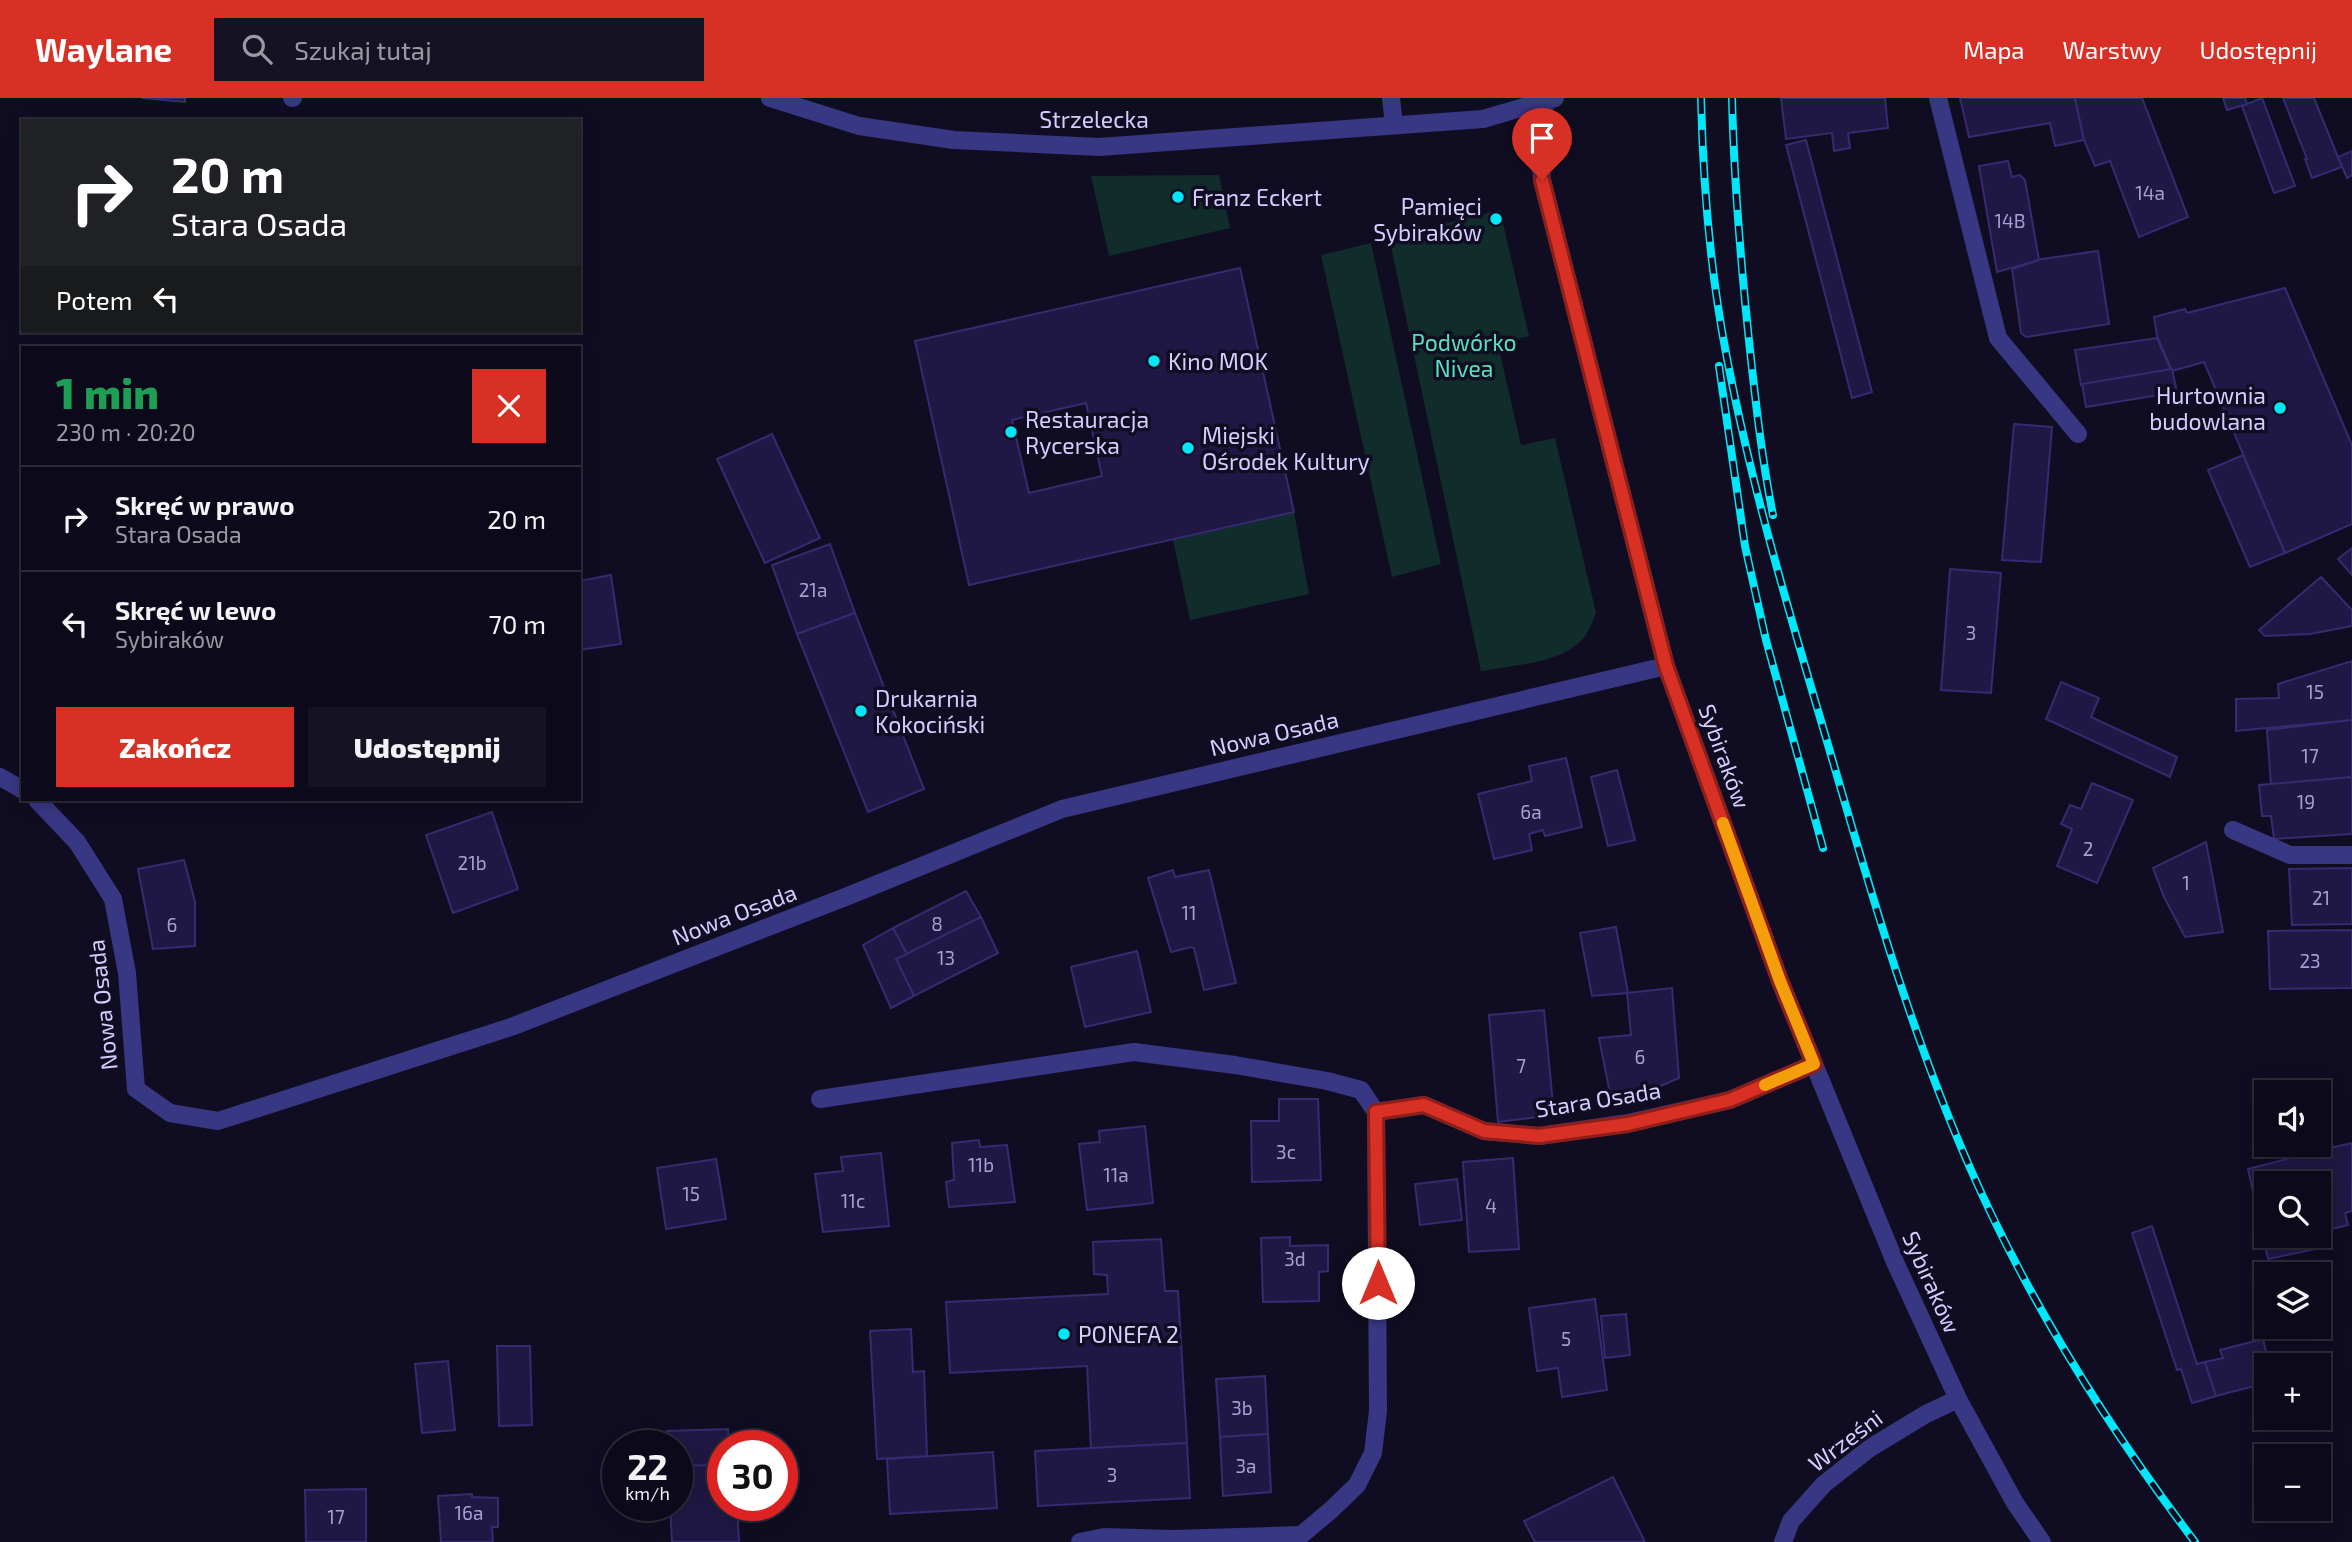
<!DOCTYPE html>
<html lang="pl">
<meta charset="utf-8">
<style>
body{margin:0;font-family:"Exo 2",sans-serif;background:#151323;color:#f1f3f6;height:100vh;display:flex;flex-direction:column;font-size:26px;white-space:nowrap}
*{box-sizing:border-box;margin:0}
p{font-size:23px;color:#9a9aa2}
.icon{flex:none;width:38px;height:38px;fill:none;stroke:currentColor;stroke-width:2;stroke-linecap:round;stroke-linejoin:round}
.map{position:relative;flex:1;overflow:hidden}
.details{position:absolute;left:21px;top:248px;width:560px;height:455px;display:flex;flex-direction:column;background:#0c0a1a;border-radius:0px;box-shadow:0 4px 18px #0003,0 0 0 2px #2c2b39}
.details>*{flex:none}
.hud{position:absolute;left:21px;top:21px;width:560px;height:214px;border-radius:0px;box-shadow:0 4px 18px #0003,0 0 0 2px #2c2b39;background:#202124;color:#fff;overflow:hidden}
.buttons{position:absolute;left:2254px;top:982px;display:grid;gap:14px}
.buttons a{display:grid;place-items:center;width:77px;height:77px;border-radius:0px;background:#0c0a1a;box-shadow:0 4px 18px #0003,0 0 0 2px #2c2b39;font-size:35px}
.speed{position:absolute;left:602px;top:1332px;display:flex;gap:14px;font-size:35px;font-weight:700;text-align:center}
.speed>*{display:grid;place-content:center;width:91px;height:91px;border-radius:50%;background:#0c0a1a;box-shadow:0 4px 18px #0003,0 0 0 2px #2c2b39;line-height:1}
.speed small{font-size:18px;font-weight:400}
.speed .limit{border:10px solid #d22;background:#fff;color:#111}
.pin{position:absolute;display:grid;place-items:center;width:60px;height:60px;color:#fff;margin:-72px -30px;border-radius:50% 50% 50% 0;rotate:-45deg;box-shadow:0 0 7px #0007}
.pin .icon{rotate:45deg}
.me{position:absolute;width:77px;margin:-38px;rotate:0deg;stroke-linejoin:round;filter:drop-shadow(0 0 5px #0008)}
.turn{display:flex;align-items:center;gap:24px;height:147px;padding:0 35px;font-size:32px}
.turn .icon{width:91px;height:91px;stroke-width:2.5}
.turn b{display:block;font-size:49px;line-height:60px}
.then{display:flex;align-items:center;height:66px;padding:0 35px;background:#0003;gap:14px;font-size:26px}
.round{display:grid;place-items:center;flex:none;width:74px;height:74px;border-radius:0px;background:#151323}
.head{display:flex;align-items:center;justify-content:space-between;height:119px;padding:0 35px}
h1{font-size:42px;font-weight:800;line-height:52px;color:#1e9e55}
.button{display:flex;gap:14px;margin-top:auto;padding:14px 35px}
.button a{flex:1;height:80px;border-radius:0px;background:#d93025;color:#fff;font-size:28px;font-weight:800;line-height:80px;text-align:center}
.button a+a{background:#151323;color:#f1f3f6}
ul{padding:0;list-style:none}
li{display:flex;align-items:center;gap:21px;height:105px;padding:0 35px;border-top:2px solid #2c2b39}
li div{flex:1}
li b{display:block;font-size:26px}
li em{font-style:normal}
header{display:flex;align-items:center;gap:42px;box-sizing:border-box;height:98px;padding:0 35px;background:#d93025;color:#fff}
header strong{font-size:33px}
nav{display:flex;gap:38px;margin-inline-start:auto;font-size:24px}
.search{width:490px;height:63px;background:#151323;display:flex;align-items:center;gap:18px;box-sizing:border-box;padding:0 24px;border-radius:0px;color:#9a9aa2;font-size:26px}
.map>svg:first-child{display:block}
</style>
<header>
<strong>Waylane</strong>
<div class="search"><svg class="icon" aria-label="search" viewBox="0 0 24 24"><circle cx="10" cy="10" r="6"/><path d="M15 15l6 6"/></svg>Szukaj tutaj</div>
<nav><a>Mapa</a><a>Warstwy</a><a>Udostępnij</a></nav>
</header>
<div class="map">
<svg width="2352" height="1444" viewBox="0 0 2352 1444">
<rect width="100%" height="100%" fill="#100d22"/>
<g fill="#102c2b">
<path d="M1219 77 1230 130 1109 158 1091 78Z"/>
<path d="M1500 112 1529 238 1498 247 1521 347 1555 340 1596 515C1592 525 1588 536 1580 544 1559 565 1510 568 1481 573L1389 139Z"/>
<path d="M1371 145 1441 466 1392 479 1321 157Z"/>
<path d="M1294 414 1309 496 1190 522 1173 442Z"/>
</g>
<g fill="#201844" stroke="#362a70" stroke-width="2" fill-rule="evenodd">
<path d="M142 0H185V4Z"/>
<path d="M1781 0H1885L1888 30 1848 35 1850 50 1834 53 1832 35 1786 41Z"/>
<path d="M1960 0H2075L2084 42 2055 48 2050 25 1969 39Z"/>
<path d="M2075 0H2142L2188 119 2139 139 2110 63 2095 68 2084 42Z"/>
<path d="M2223 0H2245L2247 6 2227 12Z"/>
<path d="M2262 0 2295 88 2274 95 2242 8Z"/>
<path d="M2283 0H2314L2342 69 2312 80 2305 61H2307Z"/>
<path d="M1806 42 1872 294 1852 300 1786 47Z"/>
<path d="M2352 53V77L2347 80 2338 59Z"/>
<path d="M2008 63 2012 79 2020 77 2025 82 2039 162 1997 174 1979 68Z"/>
<path d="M2098 153 2109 226 2026 239 2021 235 2012 171 2042 161Z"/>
<path d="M1240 170 1294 414 969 487 915 243ZM1086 305 1102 378 1029 395 1012 322Z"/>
<path d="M2285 190 2352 347V426L2285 455 2204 264 2172 273 2157 238 2154 219 2185 211 2187 215Z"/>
<path d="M2157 240 2171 272 2081 287 2075 252Z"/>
<path d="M2172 271 2177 294 2086 309 2082 286Z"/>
<path d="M2014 326 2052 329 2041 464 2002 462Z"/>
<path d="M772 336 820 440 765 465 717 361Z"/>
<path d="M2243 357 2285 455 2250 469 2208 372Z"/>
<path d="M830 446 855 515 797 536 772 467Z"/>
<path d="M2352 450V477L2338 461Z"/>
<path d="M1950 471 2001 475 1991 595 1941 592Z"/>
<path d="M611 477 621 546 579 552V483Z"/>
<path d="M2321 479 2352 512V528L2310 536 2265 538 2259 532Z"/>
<path d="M855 515 924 691 868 714 797 536Z"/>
<path d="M2352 563V622L2236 633V601L2279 600 2278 586Z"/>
<path d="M2061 584 2099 600 2091 619 2177 659 2170 679 2046 621Z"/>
<path d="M2352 622V679L2271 687 2267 632Z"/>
<path d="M1566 660 1582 729 1545 738 1543 732 1529 736 1532 752 1494 761 1478 696 1532 683 1529 668Z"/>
<path d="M1617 672 1635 742 1608 748 1591 679Z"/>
<path d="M2352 679V736L2274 741 2271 718H2262L2259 687Z"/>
<path d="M2092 685 2133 702 2097 785 2057 768 2072 731 2061 726 2070 707 2081 711Z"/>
<path d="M492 714 518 791 453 815 426 737Z"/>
<path d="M2206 744 2223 834 2185 839 2164 799 2153 770Z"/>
<path d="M184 762 195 804V848L153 851 138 771Z"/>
<path d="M2352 770V826L2292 827 2289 771Z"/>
<path d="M1173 772 1175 779 1209 772 1236 885 1204 892 1194 850 1191 849 1171 854 1148 780Z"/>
<path d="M966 793 981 819 907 856 893 830Z"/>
<path d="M981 819 998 855 914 898 896 861Z"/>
<path d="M1616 829 1628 895 1592 898 1580 835Z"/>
<path d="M893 830 907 856 896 861 914 898 891 910 863 847Z"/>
<path d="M2352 832V890L2270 891 2268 833Z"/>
<path d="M1137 853 1151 914 1085 929 1071 869Z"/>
<path d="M1672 890 1679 980 1635 999 1612 1006 1599 940 1631 937 1627 895Z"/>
<path d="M1544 912 1554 1017 1498 1024 1489 917Z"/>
<path d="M1279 1001H1318L1321 1082 1252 1084 1251 1023H1279Z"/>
<path d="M1145 1028 1153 1105 1087 1112 1079 1046 1100 1044 1099 1033Z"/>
<path d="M979 1042 980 1049 1007 1047 1015 1104 949 1109 946 1084 954 1082 952 1045Z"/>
<path d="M2352 1045V1113L2345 1115 2348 1127 2319 1134V1085H2266V1138H2318L2320 1150 2268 1161 2248 1071 2295 1059 2294 1056 2320 1049 2321 1052Z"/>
<path d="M881 1055 889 1128 823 1134 815 1076 843 1073 841 1059Z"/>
<path d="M1513 1060 1519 1151 1469 1154 1463 1064Z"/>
<path d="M716 1061 726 1121 666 1131 657 1070Z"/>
<path d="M1457 1081 1462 1122 1420 1127 1415 1086Z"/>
<path d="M2152 1128 2197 1266 2205 1264 2216 1298 2196 1304 2192 1305 2181 1271 2177 1272 2132 1135Z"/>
<path d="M1290 1139V1148L1328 1147V1173L1319 1174V1203L1263 1204 1261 1140Z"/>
<path d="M1161 1141 1165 1193H1178L1187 1345 1091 1350 1087 1268 950 1275 946 1204 1108 1196 1107 1177 1094 1176 1093 1144Z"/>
<path d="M1595 1201 1607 1292 1562 1299 1558 1270 1537 1273 1529 1210Z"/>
<path d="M1626 1216 1630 1257 1605 1260 1601 1218Z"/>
<path d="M911 1231 913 1274 924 1273 927 1358 877 1361 870 1233Z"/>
<path d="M2263 1241 2269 1267H2266V1285L2216 1298 2205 1264 2223 1260 2220 1252Z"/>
<path d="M497 1248H530L532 1327 499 1328Z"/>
<path d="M448 1263 455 1332 422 1335 415 1266Z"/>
<path d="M1265 1278 1268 1336 1220 1339 1216 1281Z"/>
<path d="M728 1331 729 1348H723V1367L677 1368V1348H667V1333Z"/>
<path d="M1268 1336 1271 1394 1223 1398 1220 1339Z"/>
<path d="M1187 1345 1190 1400 1038 1408 1035 1353Z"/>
<path d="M993 1354 997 1410 890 1416 887 1361Z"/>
<path d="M723 1367V1407H737L739 1444H672L670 1407H677V1368Z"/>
<path d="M1613 1379 1645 1444H1535L1524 1423Z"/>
<path d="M366 1391V1444H306L305 1392Z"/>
<path d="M472 1396V1399L498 1400V1429H492L493 1444H441L438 1398Z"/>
</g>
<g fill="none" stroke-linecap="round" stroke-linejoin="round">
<g stroke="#383783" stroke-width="18">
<path d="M292 0H293"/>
<path d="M1391 0 1394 27"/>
<path d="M1376 1014 1424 1007 1484 1033 1539 1038 1628 1025 1730 1002 1814 966"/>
</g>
<g stroke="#383783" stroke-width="18">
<path d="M770 0 859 28 954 42 1099 49 1483 21 1555 0"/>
<path d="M1546 0 1539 43 1542 82 1666 568 1780 883 1895 1164 1958 1301 2015 1405 2042 1444"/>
<path d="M1938 0 1998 240 2078 336"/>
<path d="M0 679 23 692"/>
<path d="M37 702 77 744 113 801 127 875 136 991 170 1015 218 1023 511 929 848 798 1062 711 1666 568"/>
<path d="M2233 732 2290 757H2352"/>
<path d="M820 1001 1134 954 1235 967 1327 983 1361 992 1376 1014 1378 1313 1373 1355 1357 1387 1331 1412 1293 1444"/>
<path d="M1080 1444 1104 1439 1173 1441 1300 1437"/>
<path d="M1783 1444 1791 1423 1824 1386 1870 1350 1926 1316 1958 1301"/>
</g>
<g stroke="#00e7f9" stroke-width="8">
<g id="rail">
<path d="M1701 0C1703 84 1710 172 1726 255 1749 377 1784 497 1819 616 1864 769 1906 925 1971 1072 2029 1204 2108 1329 2195 1444"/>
<path d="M1732 0C1734 84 1741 168 1750 252 1756 307 1762 362 1773 417"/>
<path d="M1719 268 1745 448 1766 542 1823 750"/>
</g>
</g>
<use href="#rail" stroke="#100d22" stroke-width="5" stroke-dasharray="16" stroke-linecap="butt"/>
</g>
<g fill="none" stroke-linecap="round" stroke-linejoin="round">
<g stroke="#8d1f18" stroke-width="18">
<path id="route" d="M1378 1185 1376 1014 1424 1007 1484 1033 1539 1038 1628 1026 1730 1002 1814 966 1780 883 1666 568 1542 82"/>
</g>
<use href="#route" stroke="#d93025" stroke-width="12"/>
<path stroke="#f59e0b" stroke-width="12" d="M1723 725 1780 883 1814 966 1765 987"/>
</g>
<g fill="#00e7f9" stroke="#100d22" stroke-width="2.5">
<circle cx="1178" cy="99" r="7"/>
<circle cx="1496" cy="121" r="7"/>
<circle cx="1154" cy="263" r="7"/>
<circle cx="2280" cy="310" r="7"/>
<circle cx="1011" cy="334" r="7"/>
<circle cx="1188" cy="350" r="7"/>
<circle cx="861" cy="613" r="7"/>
<circle cx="1064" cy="1236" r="7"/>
</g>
<g text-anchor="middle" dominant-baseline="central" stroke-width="7" stroke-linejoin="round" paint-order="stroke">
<g font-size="19" fill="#a6a0d0">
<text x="2150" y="94">14a</text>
<text x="2010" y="122">14B</text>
<text x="813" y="491">21a</text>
<text x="1971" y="534">3</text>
<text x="2315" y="593">15</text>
<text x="2310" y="657">17</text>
<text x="2306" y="703">19</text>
<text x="1531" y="713">6a</text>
<text x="2088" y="750">2</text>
<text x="472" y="764">21b</text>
<text x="2186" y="784">1</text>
<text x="2321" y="799">21</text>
<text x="1189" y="814">11</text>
<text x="937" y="825">8</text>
<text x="172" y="826">6</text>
<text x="946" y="859">13</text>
<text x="2310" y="862">23</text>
<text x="1640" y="958">6</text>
<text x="1521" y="967">7</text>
<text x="1286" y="1053">3c</text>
<text x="981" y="1066">11b</text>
<text x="1116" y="1076">11a</text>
<text x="691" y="1095">15</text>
<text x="853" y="1102">11c</text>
<text x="1491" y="1107">4</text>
<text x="1295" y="1160">3d</text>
<text x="1566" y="1240">5</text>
<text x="1242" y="1309">3b</text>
<text x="1246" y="1367">3a</text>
<text x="1112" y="1376">3</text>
<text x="469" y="1414">16a</text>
<text x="336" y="1418">17</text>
</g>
<g font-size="23" fill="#d3ceff" stroke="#100d22">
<text x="1094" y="21">Strzelecka</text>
<text transform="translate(1274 635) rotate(-13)">Nowa Osada</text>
<text transform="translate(1725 658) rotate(70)">Sybiraków</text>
<text transform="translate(734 816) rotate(-21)">Nowa Osada</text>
<text transform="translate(102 907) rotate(-96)">Nowa Osada</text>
<text transform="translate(1598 1001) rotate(-9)">Stara Osada</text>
<text transform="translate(1932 1184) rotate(66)">Sybiraków</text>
<text transform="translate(1845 1342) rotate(-37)">Wrześni</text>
</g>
<g font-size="23" fill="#d3ceff" stroke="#100d22" text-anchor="start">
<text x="1192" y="99">Franz Eckert</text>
<text x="1482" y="108" text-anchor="end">Pamięci<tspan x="1482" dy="26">Sybiraków</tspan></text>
<text x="1168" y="263">Kino MOK</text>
<text x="2266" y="297" text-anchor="end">Hurtownia<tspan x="2266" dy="26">budowlana</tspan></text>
<text x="1025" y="321">Restauracja<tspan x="1025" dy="26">Rycerska</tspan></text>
<text x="1202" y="337">Miejski<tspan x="1202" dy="26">Ośrodek Kultury</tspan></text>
<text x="875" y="600">Drukarnia<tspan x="875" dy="26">Kokociński</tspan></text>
<text x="1078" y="1236">PONEFA 2</text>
</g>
<g font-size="23" fill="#57e2bc" stroke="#100d22">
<text x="1464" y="244">Podwórko<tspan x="1464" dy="26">Nivea</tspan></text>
</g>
</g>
</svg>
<div class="buttons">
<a><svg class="icon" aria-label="sound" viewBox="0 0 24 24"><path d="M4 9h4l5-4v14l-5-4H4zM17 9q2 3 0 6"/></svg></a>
<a><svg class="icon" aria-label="search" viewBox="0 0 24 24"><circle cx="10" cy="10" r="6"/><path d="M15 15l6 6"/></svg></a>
<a><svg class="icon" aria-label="layers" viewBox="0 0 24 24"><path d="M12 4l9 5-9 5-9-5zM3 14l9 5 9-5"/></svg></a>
<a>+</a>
<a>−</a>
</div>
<div class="speed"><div>22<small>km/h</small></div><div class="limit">30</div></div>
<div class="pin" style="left:1542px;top:82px;background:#d93025"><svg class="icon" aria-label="arrive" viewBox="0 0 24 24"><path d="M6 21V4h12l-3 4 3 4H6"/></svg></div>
<svg class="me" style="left:1378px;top:1185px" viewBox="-20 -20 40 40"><circle r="19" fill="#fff"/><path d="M0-13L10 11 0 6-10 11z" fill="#d93025"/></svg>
<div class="hud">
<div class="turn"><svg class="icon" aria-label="right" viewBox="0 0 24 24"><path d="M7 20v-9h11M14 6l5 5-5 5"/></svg><div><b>20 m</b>Stara Osada</div></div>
<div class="then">Potem<svg class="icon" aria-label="left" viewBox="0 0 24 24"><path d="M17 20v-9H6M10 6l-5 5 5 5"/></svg></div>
</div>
<section class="details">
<div class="head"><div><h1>1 min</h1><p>230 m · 20:20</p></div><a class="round" style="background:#d93025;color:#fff"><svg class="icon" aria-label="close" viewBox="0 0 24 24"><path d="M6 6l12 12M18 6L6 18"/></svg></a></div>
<ul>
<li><svg class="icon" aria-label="right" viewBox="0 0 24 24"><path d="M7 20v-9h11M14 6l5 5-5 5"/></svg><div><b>Skręć w prawo</b><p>Stara Osada</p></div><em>20 m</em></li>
<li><svg class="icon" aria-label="left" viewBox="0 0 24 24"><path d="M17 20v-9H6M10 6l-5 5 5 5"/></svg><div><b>Skręć w lewo</b><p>Sybiraków</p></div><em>70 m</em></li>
</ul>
<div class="button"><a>Zakończ</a><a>Udostępnij</a></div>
</section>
</div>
